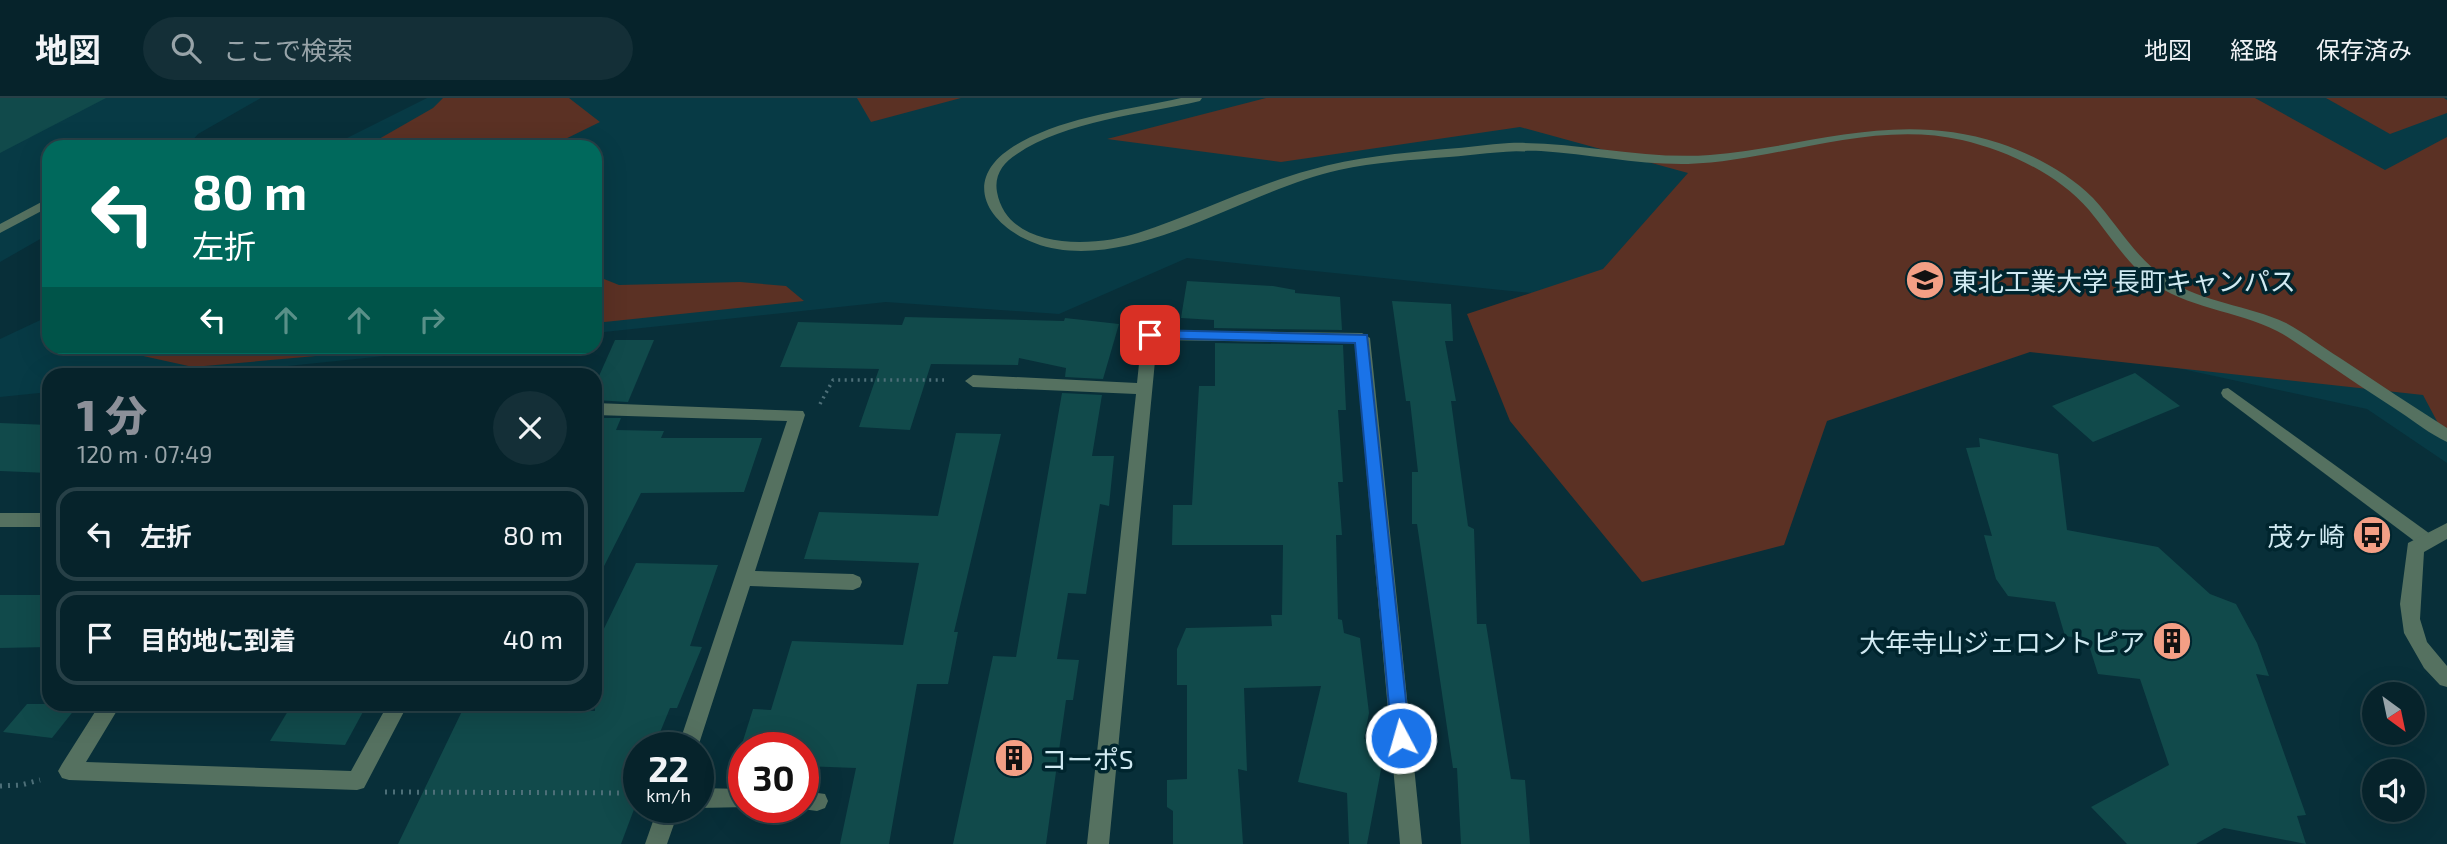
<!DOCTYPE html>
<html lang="ja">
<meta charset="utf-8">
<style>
body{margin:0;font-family:"Exo 2","Noto Sans JP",sans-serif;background:#142f37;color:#f1f3f6;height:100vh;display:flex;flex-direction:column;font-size:26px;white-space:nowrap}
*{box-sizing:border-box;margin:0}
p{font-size:23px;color:#98a4a9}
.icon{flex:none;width:38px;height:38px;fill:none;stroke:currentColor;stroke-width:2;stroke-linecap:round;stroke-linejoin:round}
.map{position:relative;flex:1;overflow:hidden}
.side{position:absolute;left:42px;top:270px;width:560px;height:343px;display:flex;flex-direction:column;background:#06232b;border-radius:21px;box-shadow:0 7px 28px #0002,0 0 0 2px #274047}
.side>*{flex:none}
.top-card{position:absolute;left:42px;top:42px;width:560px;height:214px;border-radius:21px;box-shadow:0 7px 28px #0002,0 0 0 2px #274047;background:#00695c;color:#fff;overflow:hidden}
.needle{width:46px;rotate:147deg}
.tools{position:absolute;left:2362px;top:584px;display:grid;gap:14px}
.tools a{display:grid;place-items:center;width:63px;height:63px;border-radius:50%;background:#06232b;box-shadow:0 7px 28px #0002,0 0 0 2px #274047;font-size:35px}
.speed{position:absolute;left:623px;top:634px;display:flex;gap:14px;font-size:35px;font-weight:700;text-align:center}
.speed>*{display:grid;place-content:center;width:91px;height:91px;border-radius:50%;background:#06232b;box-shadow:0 7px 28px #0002,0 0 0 2px #274047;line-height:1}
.speed small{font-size:18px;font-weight:400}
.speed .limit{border:10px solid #d22;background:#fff;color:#111}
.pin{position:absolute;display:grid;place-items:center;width:60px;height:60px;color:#fff;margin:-30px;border-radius:14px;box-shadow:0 4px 10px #0006}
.me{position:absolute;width:77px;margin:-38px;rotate:354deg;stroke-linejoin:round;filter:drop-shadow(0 0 5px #0008)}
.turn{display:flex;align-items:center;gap:24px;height:147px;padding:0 35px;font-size:32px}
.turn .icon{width:91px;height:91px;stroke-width:2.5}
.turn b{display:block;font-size:49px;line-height:60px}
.lanes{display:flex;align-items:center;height:66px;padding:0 35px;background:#0003;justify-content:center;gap:35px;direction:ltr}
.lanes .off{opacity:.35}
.round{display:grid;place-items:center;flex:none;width:74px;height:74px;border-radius:37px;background:#142f37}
.head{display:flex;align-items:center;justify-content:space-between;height:119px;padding:0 35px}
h1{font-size:42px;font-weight:800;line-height:52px;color:#8c9099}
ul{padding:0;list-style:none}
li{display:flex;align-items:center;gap:21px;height:94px;margin:0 14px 10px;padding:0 21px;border:4px solid #274047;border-radius:21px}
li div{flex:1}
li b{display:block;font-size:26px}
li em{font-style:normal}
header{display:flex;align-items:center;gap:42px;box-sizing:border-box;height:98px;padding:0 35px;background:#06232b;border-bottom:2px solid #274047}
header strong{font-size:33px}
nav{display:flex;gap:38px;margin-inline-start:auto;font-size:24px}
.search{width:490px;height:63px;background:#142f37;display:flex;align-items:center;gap:18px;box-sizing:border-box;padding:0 24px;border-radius:38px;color:#98a4a9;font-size:26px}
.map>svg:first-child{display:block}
</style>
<header>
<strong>地図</strong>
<div class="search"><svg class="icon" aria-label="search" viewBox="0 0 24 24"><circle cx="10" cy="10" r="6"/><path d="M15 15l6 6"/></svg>ここで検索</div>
<nav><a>地図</a><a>経路</a><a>保存済み</a></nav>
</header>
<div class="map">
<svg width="2447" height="746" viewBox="0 0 2447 746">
<rect width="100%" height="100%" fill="#082f39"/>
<g fill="#073a45">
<path d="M0 0H261L198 36 187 49H49V136L0 164Z"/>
<path d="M427 0H2447V365L2367 311 2099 253 1187 160 1059 216 886 204 595 235V49H329Z"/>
<path d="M49 218V248L472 249 210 276H49V294L0 299V241Z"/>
</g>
<g fill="#5b3124">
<path d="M443 0H569L600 24 549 49H365L433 10Z"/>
<path d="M857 0H961L871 24Z"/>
<path d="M1266 0H2255L2385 72 2447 39V342L2423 297 2030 254 1827 323 1784 447 1642 484 1510 323 1467 216 1603 171 1688 75 1520 29 1281 64 1107 41Z"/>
<path d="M2326 0H2444L2447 2V15L2390 36Z"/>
<path d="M595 148 599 179 619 187 740 184 786 188 804 203 595 225Z"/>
<path d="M132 249 133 248 418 249 193 269 134 256Z"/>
</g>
<g fill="#114a4b">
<path d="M0 0H106L0 55Z"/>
<path d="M1187 183 1273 188 1295 192V195L1340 199 1342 232 1214 230V222L1181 220Z"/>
<path d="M1392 203 1451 206 1453 243H1445L1456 303H1451L1468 428 1474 431 1477 526H1486L1511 681 1525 682 1530 746H1461L1457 670H1453L1417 426H1412V374H1418L1410 303H1406Z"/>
<path d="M905 219 1064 223 1065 220 1119 226 1103 281 1065 279 1066 270 1019 260 1018 267 931 266 910 332 859 329 879 271 780 269 798 224 902 227Z"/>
<path d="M615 242H654L628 304 595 302V287Z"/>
<path d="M1215 245 1343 247 1346 312H1338L1343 384H1338L1342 437H1336L1338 521 1342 522 1344 535 1360 540 1369 615 1364 641 1386 645 1367 746H1349L1347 695 1298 684 1321 588 1244 590 1247 673 1238 671 1243 746H1173V713L1167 709V682L1187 681V587H1177V551L1186 530 1272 528 1271 517H1282L1283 447H1172L1173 407H1192L1199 288H1215Z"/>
<path d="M2135 275 2180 308 2093 344 2052 308Z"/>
<path d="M1062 295 1102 297 1092 358H1114L1109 408 1100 406 1086 496 1068 495 1057 561 1079 562 1073 602H1066L1046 746H953L993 558 1016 559Z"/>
<path d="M595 320H621L616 332 664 333 661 340H762L744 394 641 395 595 486Z"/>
<path d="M0 325 49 327V375L0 373Z"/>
<path d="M956 335 1001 336 954 534H958L948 586H917L889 746H840L856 670 803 668V649H744V665H736L753 611 771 612 792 543 903 547 919 465 804 461 819 414 938 418Z"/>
<path d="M1979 340 2058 356 2067 432 2158 449 2210 496 2236 506 2257 545 2269 578 2256 576 2306 717 2297 718 2306 746 2224 730 2196 746H2127L2091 709 2169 667 2140 581 2098 576 2087 541 2065 538 2055 504 2008 498 1996 481 1984 437 1992 438 1966 350 1980 349Z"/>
<path d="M636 465 718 467 690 548 702 549 677 610H670L654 649H639V698L621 746H398L464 609 595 613V549Z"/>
<path d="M0 497H49V549L0 550Z"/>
<path d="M27 606H79L52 640 3 634Z"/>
<path d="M291 608 364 612 345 647 270 643Z"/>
</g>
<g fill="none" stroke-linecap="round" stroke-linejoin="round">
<path stroke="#4d6f78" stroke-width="3.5" stroke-dasharray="2 4.5" stroke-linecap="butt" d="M820 306 833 282H944"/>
<g stroke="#4d6f78" stroke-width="5" stroke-dasharray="2 6" stroke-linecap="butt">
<path d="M0 688 21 687 40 682"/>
<path d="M385 694 639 695"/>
</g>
<g fill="#557160" fill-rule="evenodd">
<path d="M1181 0H1202L1200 3C1143 16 1065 23 1017 56 1003 65 994 77 997 94 1008 154 1096 149 1138 135 1196 116 1251 88 1310 72 1355 59 1400 55 1446 51 1467 50 1488 46 1509 45 1577 43 1642 62 1710 57 1813 48 1895 12 1999 45 2032 56 2068 75 2093 100 2118 127 2135 160 2167 181 2203 205 2248 207 2286 225 2305 235 2322 249 2340 260 2376 284 2411 307 2447 330V344C2430 336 2415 324 2400 314 2372 296 2344 277 2316 258 2303 250 2291 240 2277 233 2236 212 2187 211 2149 182 2125 163 2109 136 2089 112 2058 76 2008 53 1962 42 1871 21 1778 63 1688 66 1638 67 1590 56 1541 53 1509 52 1479 56 1449 59 1412 62 1375 64 1339 72 1251 91 1146 166 1057 151 996 141 948 83 1021 44 1069 18 1128 12 1181 0Z"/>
<path d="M49 100V109L0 135V126Z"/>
<path d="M2228 290 2433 438 2435 443 2433 448H2421L2223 299 2221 295 2223 291Z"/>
</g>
<g fill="#557160" fill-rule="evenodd">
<path d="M1150 232 1362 235 1370 240 1422 746H1400L1355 245 1157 242 1109 746H1087L1136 296 973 289 965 283 973 277 1137 285 1142 237Z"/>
<path d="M595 305 803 313 805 317 755 473 853 476 860 479 862 484 860 489 853 492 750 488 698 649H678L787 323 595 317Z"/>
<rect x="0" y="415" width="49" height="14"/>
<path d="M100 606H121L86 664 351 673 388 606H408L364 690 357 692 69 682 62 680 58 673 62 666Z"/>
<path d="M698 690 744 691V709H749L698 710 696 709H698Z"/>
<path d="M803 693 825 696 828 703 825 710 817 713 795 710 803 709Z"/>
<path d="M658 709H680L667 746H645Z"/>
</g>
<path fill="#557160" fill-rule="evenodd" d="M2447 425V441L2424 454 2420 521 2427 544 2447 568V589L2440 587 2424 570 2404 535 2400 506 2408 445Z"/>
</g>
<path fill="#1a73e8" stroke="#114b97" stroke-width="2" d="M1150 232 1367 237 1410 640 1408 645 1401 648 1394 645 1392 640 1355 245 1145 240 1143 237 1145 233Z"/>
<defs>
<g id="university-disc" transform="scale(2.0125)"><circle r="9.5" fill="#f39f85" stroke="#00252e"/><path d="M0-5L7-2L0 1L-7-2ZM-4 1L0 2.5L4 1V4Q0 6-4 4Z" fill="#111"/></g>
<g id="bus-disc" transform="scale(2.0125)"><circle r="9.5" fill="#f39f85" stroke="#00252e"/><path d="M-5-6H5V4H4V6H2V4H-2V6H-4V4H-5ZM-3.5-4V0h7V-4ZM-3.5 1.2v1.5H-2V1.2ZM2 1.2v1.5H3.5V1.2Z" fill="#111"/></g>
<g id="building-disc" transform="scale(2.0125)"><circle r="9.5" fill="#f39f85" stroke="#00252e"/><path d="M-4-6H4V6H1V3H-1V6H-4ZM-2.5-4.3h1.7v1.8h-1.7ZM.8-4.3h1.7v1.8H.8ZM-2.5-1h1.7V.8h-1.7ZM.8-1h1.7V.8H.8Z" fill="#111"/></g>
</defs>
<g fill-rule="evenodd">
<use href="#university-disc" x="1925" y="182"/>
<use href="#bus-disc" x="2372" y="437"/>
<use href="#building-disc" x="2172" y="543"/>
<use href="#building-disc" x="1014" y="660"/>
</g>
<g text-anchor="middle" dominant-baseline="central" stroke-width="7" stroke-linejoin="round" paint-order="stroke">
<g font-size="26" fill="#d1eaf2" stroke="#00252e" text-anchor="start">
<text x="1952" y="182">東北工業大学 長町キャンパス</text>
<text x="2345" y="437" text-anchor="end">茂ヶ崎</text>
<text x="2145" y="543" text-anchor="end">大年寺山ジェロントピア</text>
<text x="1041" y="660">コーポS</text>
</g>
</g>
</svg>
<div class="tools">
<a><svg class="needle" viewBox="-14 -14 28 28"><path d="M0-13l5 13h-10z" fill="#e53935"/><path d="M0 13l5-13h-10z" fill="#98a4a9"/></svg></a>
<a><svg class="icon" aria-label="sound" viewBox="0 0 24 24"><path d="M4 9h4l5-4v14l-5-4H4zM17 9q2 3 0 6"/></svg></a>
</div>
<div class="speed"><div>22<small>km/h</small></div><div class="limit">30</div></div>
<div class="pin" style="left:1150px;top:237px;background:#d93025"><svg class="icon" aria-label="arrive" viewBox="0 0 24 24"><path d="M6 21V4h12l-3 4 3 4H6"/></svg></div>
<svg class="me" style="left:1401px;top:640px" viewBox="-20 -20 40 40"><circle r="17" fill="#1a73e8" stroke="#fff" stroke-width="3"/><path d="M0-11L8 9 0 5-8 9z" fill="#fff"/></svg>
<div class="top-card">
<div class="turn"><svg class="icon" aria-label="left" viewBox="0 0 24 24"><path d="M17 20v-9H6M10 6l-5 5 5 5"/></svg><div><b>80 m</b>左折</div></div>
<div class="lanes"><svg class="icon" aria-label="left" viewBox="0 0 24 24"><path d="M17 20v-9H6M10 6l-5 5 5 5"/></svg><svg class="icon off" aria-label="ahead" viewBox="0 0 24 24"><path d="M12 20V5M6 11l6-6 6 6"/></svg><svg class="icon off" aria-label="ahead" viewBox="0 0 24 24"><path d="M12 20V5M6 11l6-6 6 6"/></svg><svg class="icon off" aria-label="right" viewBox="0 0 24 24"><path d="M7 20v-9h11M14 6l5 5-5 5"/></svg></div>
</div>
<section class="side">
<div class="head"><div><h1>1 分</h1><p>120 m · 07:49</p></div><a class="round"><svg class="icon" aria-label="close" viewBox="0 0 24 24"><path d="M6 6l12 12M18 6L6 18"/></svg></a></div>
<ul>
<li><svg class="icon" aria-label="left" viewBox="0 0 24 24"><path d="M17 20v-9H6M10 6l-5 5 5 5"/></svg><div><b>左折</b></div><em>80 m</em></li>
<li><svg class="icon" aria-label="arrive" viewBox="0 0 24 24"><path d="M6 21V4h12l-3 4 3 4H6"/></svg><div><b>目的地に到着</b></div><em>40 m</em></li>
</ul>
</section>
</div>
